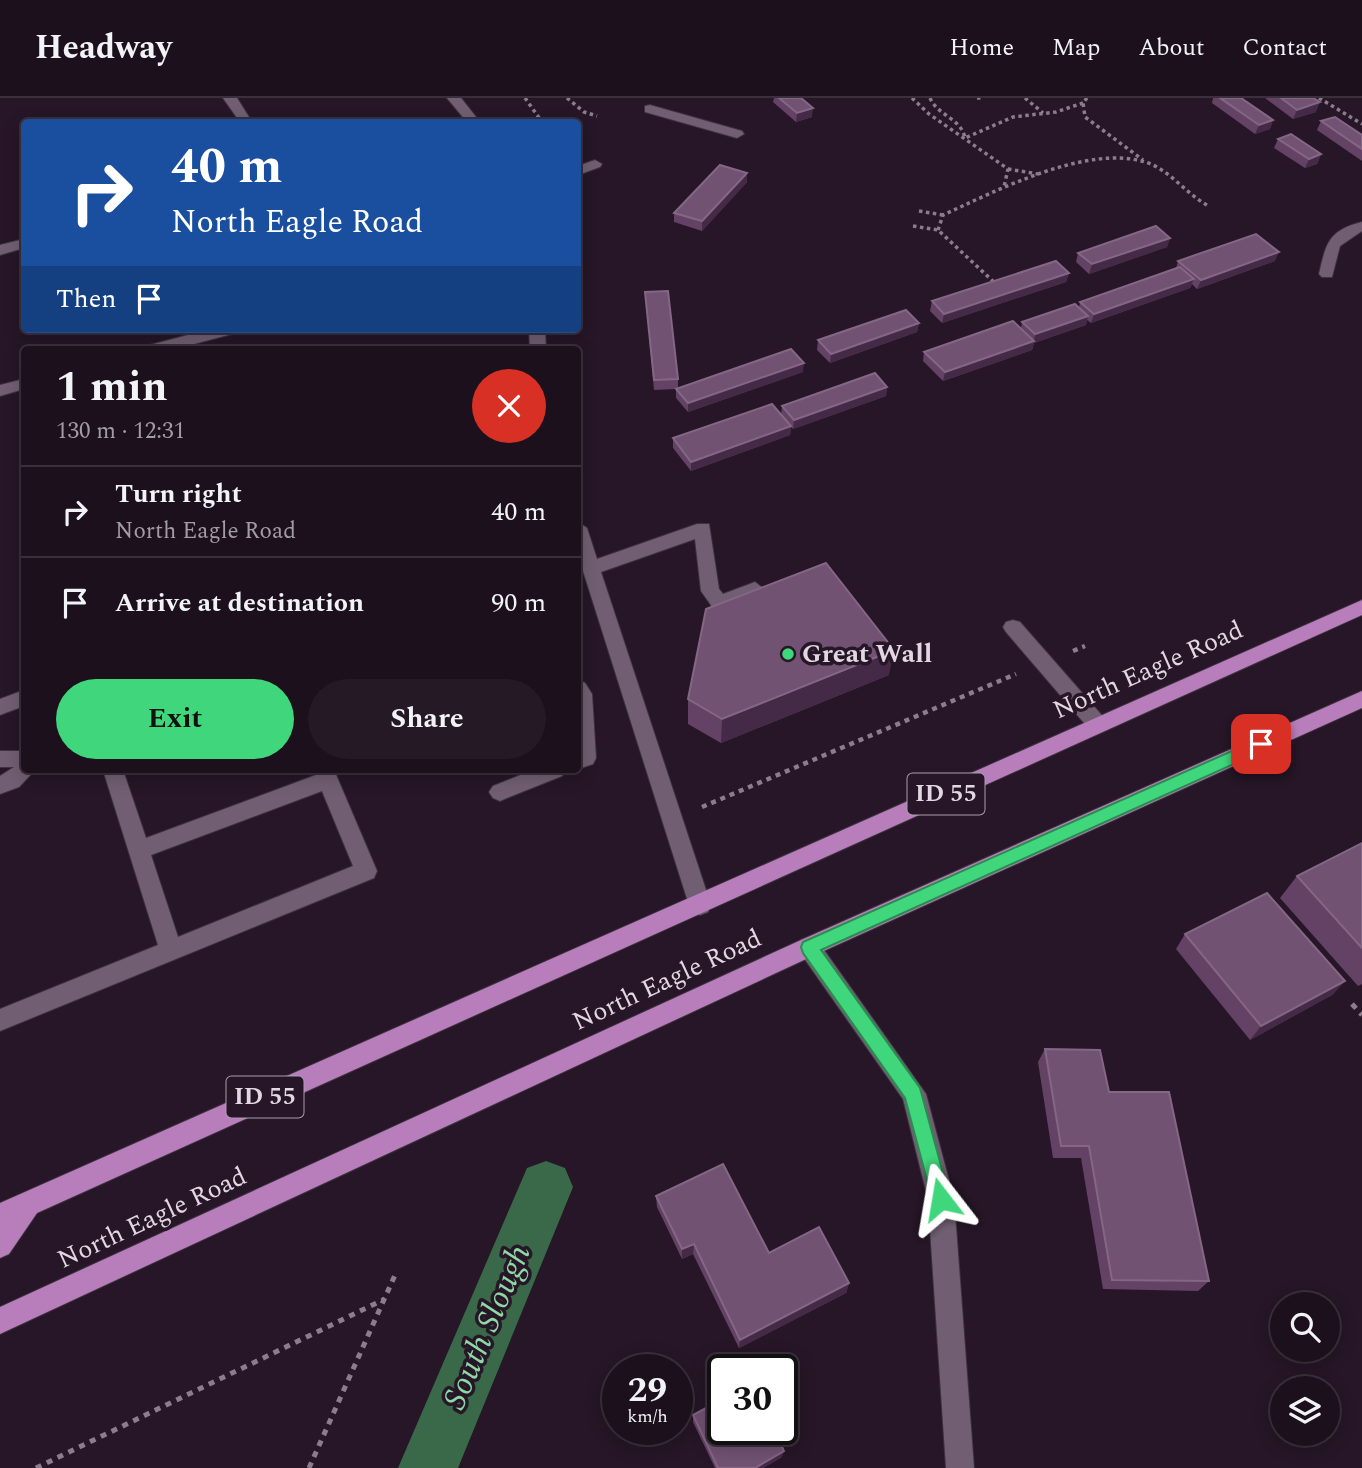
<!DOCTYPE html>
<meta charset="utf-8">
<style>
body{margin:0;font-family:Spectral,serif;background:#251926;color:#f1f3f6;height:100vh;display:flex;flex-direction:column;font-size:26px;white-space:nowrap}
*{box-sizing:border-box;margin:0}
p{font-size:23px;color:#a09da4}
.icon{flex:none;width:38px;height:38px;fill:none;stroke:currentColor;stroke-width:2;stroke-linecap:round;stroke-linejoin:round}
.map{position:relative;flex:1;overflow:hidden}
.panel{position:absolute;left:21px;top:248px;width:560px;height:427px;display:flex;flex-direction:column;background:#1c101d;border-radius:7px;box-shadow:0 4px 18px #0003,0 0 0 2px #3a303b}
.panel>*{flex:none}
.top-card{position:absolute;left:21px;top:21px;width:560px;height:214px;border-radius:7px;box-shadow:0 4px 18px #0003,0 0 0 2px #3a303b;background:#1a4fa0;color:#fff;overflow:hidden}
.fabs{position:absolute;left:1270px;top:1194px;display:grid;gap:14px}
.fabs a{display:grid;place-items:center;width:70px;height:70px;border-radius:50%;background:#1c101d;box-shadow:0 4px 18px #0003,0 0 0 2px #3a303b;font-size:35px}
.speed{position:absolute;left:602px;top:1256px;display:flex;gap:14px;font-size:35px;font-weight:700;text-align:center}
.speed>*{display:grid;place-content:center;width:91px;height:91px;border-radius:50%;background:#1c101d;box-shadow:0 4px 18px #0003,0 0 0 2px #3a303b;line-height:1}
.speed small{font-size:18px;font-weight:400}
.speed .limit{border:4px solid #111;border-radius:10px;background:#fff;color:#111}
.pin{position:absolute;display:grid;place-items:center;width:60px;height:60px;color:#fff;margin:-30px;border-radius:14px;box-shadow:0 4px 10px #0006}
.me{position:absolute;width:77px;margin:-38px;rotate:346deg;stroke-linejoin:round;filter:drop-shadow(0 0 5px #0008)}
.turn{display:flex;align-items:center;gap:24px;height:147px;padding:0 35px;font-size:32px}
.turn .icon{width:91px;height:91px;stroke-width:2.5}
.turn b{display:block;font-size:49px;line-height:60px}
.then{display:flex;align-items:center;height:66px;padding:0 35px;background:#0003;gap:14px;font-size:26px}
.round{display:grid;place-items:center;flex:none;width:74px;height:74px;border-radius:37px;background:#251926}
.headline{display:flex;align-items:center;justify-content:space-between;height:119px;padding:0 35px}
h1{font-size:42px;font-weight:700;line-height:52px}
.button{display:flex;gap:14px;margin-top:auto;padding:14px 35px}
.button a{flex:1;height:80px;border-radius:42px;background:#40d77c;color:#111;font-size:28px;font-weight:700;line-height:80px;text-align:center}
.button a+a{background:#251926;color:#f1f3f6}
ul{padding:0;list-style:none}
li{display:flex;align-items:center;gap:21px;height:91px;padding:0 35px;border-top:2px solid #3a303b}
li div{flex:1}
li b{display:block;font-size:26px}
li em{font-style:normal}
header{display:flex;align-items:center;gap:42px;box-sizing:border-box;height:98px;padding:0 35px;background:#1c101d;border-bottom:2px solid #3a303b}
header strong{font-size:33px}
nav{display:flex;gap:38px;margin-inline-start:auto;font-size:24px}
.map>svg:first-child{display:block}
</style>
<header>
<strong>Headway</strong>
<nav><a>Home</a><a>Map</a><a>About</a><a>Contact</a></nav>
</header>
<div class="map">
<svg width="1362" height="1370" viewBox="0 0 1362 1370">
<rect width="100%" height="100%" fill="#261627"/>
<g fill="none" stroke-linecap="round" stroke-linejoin="round">
<path fill="#396948" fill-rule="evenodd" d="M546 1063 565 1070 573 1089 458 1370H398L527 1070Z"/>
<g stroke="#3d323e" stroke-width="2">
<g id="minor">
<path d="M223 0H237L252 24H240Z"/>
<path d="M447 0H461L480 24H467Z"/>
<path d="M650 7 742 33 744 36 737 40 645 14V8Z"/>
<path d="M595 62 602 66 600 69 578 77V68Z"/>
<path d="M1362 124V133L1340 148 1332 179H1322L1319 176C1326 145 1329 132 1362 124Z"/>
<path d="M24 141V150L0 157V147Z"/>
<path d="M211 231H238L236 235 171 252H144L146 248Z"/>
<path d="M529 231H545L546 252H530Z"/>
<path d="M24 281V291L0 298V287Z"/>
<path d="M578 424 587 430 597 461 697 426H709L719 491 723 496 755 484 764 491 762 496 720 512 713 510 701 493 695 441 601 474 711 807 708 814 700 817 692 814 689 807 578 457Z"/>
<path d="M1013 522 1020 524 1105 621 1108 627 1105 633H1091L1006 534 1003 529 1006 524Z"/>
<path d="M578 582 585 585 592 596 596 660 593 666 578 671Z"/>
<path d="M24 592V608L0 617V601Z"/>
<path d="M0 653H24V672H35L19 689 0 696V678L14 669H0Z"/>
<path d="M103 672H123L146 740 316 677 314 672H334L377 773 374 780 0 933V911L158 847ZM322 693 353 768 178 839 151 757Z"/>
<path d="M533 672H565L562 678 507 700 500 703 493 700 489 694 493 688Z"/>
<path d="M809 839 817 842 926 996 954 1101 974 1370H946L928 1101 903 1001 801 856 798 849 801 842Z"/>
</g>
</g>
<g stroke="#3d323e" stroke-width="2">
<g id="highway">
<path d="M1362 502V517L37 1115 9 1156 0 1160V1105Z"/>
<path d="M1362 593V610L817 856 0 1236V1209L801 842Z"/>
</g>
</g>
<g stroke="#8b7d8c" stroke-width="3.5" stroke-dasharray="3.5 3.5" stroke-linecap="butt">
<path d="M525 0 542 24"/>
<path d="M567 0 584 14 597 18"/>
<path d="M912 0 929 16 1008 71 1004 89"/>
<path d="M930 0C938 18 961 20 965 40L1013 19 1056 14 1083 5"/>
<path d="M977 0H984"/>
<path d="M1025 0 1043 15"/>
<path d="M1087 0 1083 5 1085 19 1143 62"/>
<path d="M1319 0 1362 26"/>
<path d="M1008 71 1038 76"/>
<path d="M919 113 943 117"/>
<path d="M913 128 938 132 996 186"/>
<path d="M938 132 943 117C996 93 1086 46 1145 64 1169 71 1185 95 1207 107"/>
</g>
<g stroke="#8b7d8c" stroke-width="4.5" stroke-dasharray="5 5" stroke-linecap="butt">
<path d="M1073 553 1085 548"/>
<path d="M702 709 1016 576"/>
</g>
<g stroke="#8b7d8c" stroke-width="5" stroke-dasharray="6 6" stroke-linecap="butt">
<path d="M1352 906 1362 917"/>
<path d="M36 1370 385 1201"/>
<path d="M309 1370 395 1177"/>
</g>
<use href="#minor" fill="#715e72" fill-rule="evenodd"/>
<use href="#highway" fill="#b87ebb" fill-rule="evenodd"/>
</g>
<g fill="#644265">
<path d="M774 0H801L812 19 796 24 773 4Z"/>
<path d="M1213 0H1241L1273 22 1270 31 1255 36 1212 5Z"/>
<path d="M1265 0H1313L1316 14 1293 21Z"/>
<path d="M1321 23 1362 37V63L1317 32Z"/>
<path d="M1278 41 1321 56 1317 66 1305 70 1274 50Z"/>
<path d="M747 75V84L702 133 674 124V115Z"/>
<path d="M1170 140 1167 149 1089 176 1076 164 1078 155Z"/>
<path d="M1178 163H1275L1197 191 1192 186 1190 190 1091 225 1087 222 1086 227 1034 245 1032 252 943 283 923 263 924 254 1021 230 1022 224 1079 210 1080 204 1176 170Z"/>
<path d="M1069 175 1066 184 942 225 930 213 932 203Z"/>
<path d="M645 194 678 281V290L803 274 688 314 676 300V291L654 292Z"/>
<path d="M919 225 917 234 830 265 817 252 818 242Z"/>
<path d="M887 289 886 298 793 331 791 329 790 337 691 373 673 350V340L781 317 782 308Z"/>
<path d="M889 577 721 645 688 626V601Z"/>
<path d="M1362 745V886L1358 888 1280 800 1297 778Z"/>
<path d="M1185 836 1345 883 1332 897 1250 942 1176 851Z"/>
<path d="M1045 951 1109 994 1209 1183 1198 1193 1103 1191 1081 1060H1053L1038 964Z"/>
<path d="M656 1098 769 1155 849 1185 846 1195 739 1250 693 1156 682 1161 657 1109Z"/>
<path d="M693 1317 782 1359 763 1370H715L693 1324Z"/>
</g>
<g fill="#452a47">
<path d="M1320 4 1316 14 1293 21 1297 12Z"/>
<path d="M813 10 812 19 796 24 797 15Z"/>
<path d="M1273 22 1270 31 1255 36 1259 27Z"/>
<path d="M1321 56 1317 66 1305 70 1309 61Z"/>
<path d="M747 75V84L702 133V123Z"/>
<path d="M1170 140 1167 149 1089 176 1092 166Z"/>
<path d="M1279 154 1275 163 1197 191 1201 182Z"/>
<path d="M1069 175 1066 184 942 225 944 216Z"/>
<path d="M1194 181 1190 190 1091 225 1094 216Z"/>
<path d="M1088 218 1086 227 1034 245 1032 252 943 283 945 274 1034 243 1035 236Z"/>
<path d="M919 225 917 234 830 265 831 256Z"/>
<path d="M804 265 803 274 688 314V305Z"/>
<path d="M887 289 886 298 793 331 794 322Z"/>
<path d="M791 328 790 337 691 373V364Z"/>
<path d="M894 552 889 577 721 645 722 621Z"/>
<path d="M1345 883 1332 897 1250 942 1261 928Z"/>
<path d="M694 1146 693 1156 682 1161V1151Z"/>
<path d="M849 1185 846 1195 739 1250 740 1242Z"/>
<path d="M784 1353 782 1359 763 1370H755Z"/>
</g>
<g fill="#715273" stroke="#836784" stroke-width="2">
<path d="M779 0H801L813 10 797 15Z"/>
<path d="M1220 0H1241L1273 22 1259 27Z"/>
<path d="M1281 0H1313L1320 4 1297 12Z"/>
<path d="M1335 19 1362 37V51L1321 23Z"/>
<path d="M1291 36 1321 56 1309 61 1278 41Z"/>
<path d="M720 67 747 75 702 123 674 115Z"/>
<path d="M1156 128 1170 140 1092 166 1078 155Z"/>
<path d="M1256 136 1279 154 1201 182 1178 163Z"/>
<path d="M1056 163 1069 175 944 216 932 203Z"/>
<path d="M1180 169 1194 181 1094 216 1080 204Z"/>
<path d="M668 193 678 281 654 282 645 194Z"/>
<path d="M1075 206 1088 218 1035 236 1022 224Z"/>
<path d="M906 212 919 225 831 256 818 242Z"/>
<path d="M1013 223 1034 243 945 274 924 254Z"/>
<path d="M791 251 804 265 688 305 676 291Z"/>
<path d="M875 275 887 289 794 322 782 308Z"/>
<path d="M772 306 791 328 691 364 673 340Z"/>
<path d="M826 465 894 552 722 621 688 601 706 511Z"/>
<path d="M1362 745V850L1297 778Z"/>
<path d="M1267 795 1345 883 1261 928 1185 836Z"/>
<path d="M1045 951 1100 952 1109 994H1169L1209 1183 1112 1182 1089 1048H1061Z"/>
<path d="M723 1066 769 1155 819 1129 849 1185 740 1242 694 1146 682 1151 656 1098Z"/>
<path d="M723 1301V1332H774L784 1353 755 1370H718L693 1317Z"/>
</g>
<path fill="#40d77c" stroke="#2a8c51" stroke-width="2" d="M1261 640 1267 642V651L821 852 920 990 950 1101 947 1108 941 1110 934 1108 905 1000 803 855 801 849 803 844Z"/>
<circle fill="#40d77c" stroke="#261627" stroke-width="2.5" cx="788" cy="556" r="7"/>
<g text-anchor="middle" dominant-baseline="central" stroke-width="7" stroke-linejoin="round" paint-order="stroke">
<g fill="#261627" stroke="#aa9dab" stroke-width="2">
<rect x="907.5" y="675.5" width="77" height="41" rx="5"/>
<rect x="226.5" y="978.5" width="77" height="41" rx="5"/>
</g>
<g font-size="24" font-weight="bold" fill="#e2d7e3">
<text x="946" y="696">ID 55</text>
<text x="265" y="999">ID 55</text>
</g>
<g font-size="26" font-weight="bold" fill="#e2d7e3" stroke="#261627" text-anchor="start">
<text x="802" y="556">Great Wall</text>
</g>
<g font-size="26" fill="#e2d7e3" stroke="#261627">
<text transform="translate(1148 572) rotate(-24)">North Eagle Road</text>
<text transform="translate(667 882) rotate(-25)">North Eagle Road</text>
<text transform="translate(152 1120) rotate(-25)">North Eagle Road</text>
</g>
<g font-size="33" font-style="italic" fill="#8ed8a3" stroke="#261627">
<text transform="translate(487 1229) rotate(-67)">South Slough</text>
</g>
</g>
</svg>
<div class="fabs">
<a><svg class="icon" aria-label="search" viewBox="0 0 24 24"><circle cx="10" cy="10" r="6"/><path d="M15 15l6 6"/></svg></a>
<a><svg class="icon" aria-label="layers" viewBox="0 0 24 24"><path d="M12 4l9 5-9 5-9-5zM3 14l9 5 9-5"/></svg></a>
</div>
<div class="speed"><div>29<small>km/h</small></div><div class="limit">30</div></div>
<div class="pin" style="left:1261px;top:646px;background:#d93025"><svg class="icon" aria-label="arrive" viewBox="0 0 24 24"><path d="M6 21V4h12l-3 4 3 4H6"/></svg></div>
<svg class="me" style="left:941px;top:1101px" viewBox="-20 -20 40 40"><path d="M0-17L14 15 0 8-14 15z" fill="#40d77c" stroke="#fff" stroke-width="4"/></svg>
<div class="top-card">
<div class="turn"><svg class="icon" aria-label="right" viewBox="0 0 24 24"><path d="M7 20v-9h11M14 6l5 5-5 5"/></svg><div><b>40 m</b>North Eagle Road</div></div>
<div class="then">Then<svg class="icon" aria-label="arrive" viewBox="0 0 24 24"><path d="M6 21V4h12l-3 4 3 4H6"/></svg></div>
</div>
<section class="panel">
<div class="headline"><div><h1>1 min</h1><p>130 m · 12:31</p></div><a class="round" style="background:#d93025;color:#fff"><svg class="icon" aria-label="close" viewBox="0 0 24 24"><path d="M6 6l12 12M18 6L6 18"/></svg></a></div>
<ul>
<li><svg class="icon" aria-label="right" viewBox="0 0 24 24"><path d="M7 20v-9h11M14 6l5 5-5 5"/></svg><div><b>Turn right</b><p>North Eagle Road</p></div><em>40 m</em></li>
<li><svg class="icon" aria-label="arrive" viewBox="0 0 24 24"><path d="M6 21V4h12l-3 4 3 4H6"/></svg><div><b>Arrive at destination</b></div><em>90 m</em></li>
</ul>
<div class="button"><a>Exit</a><a>Share</a></div>
</section>
</div>
